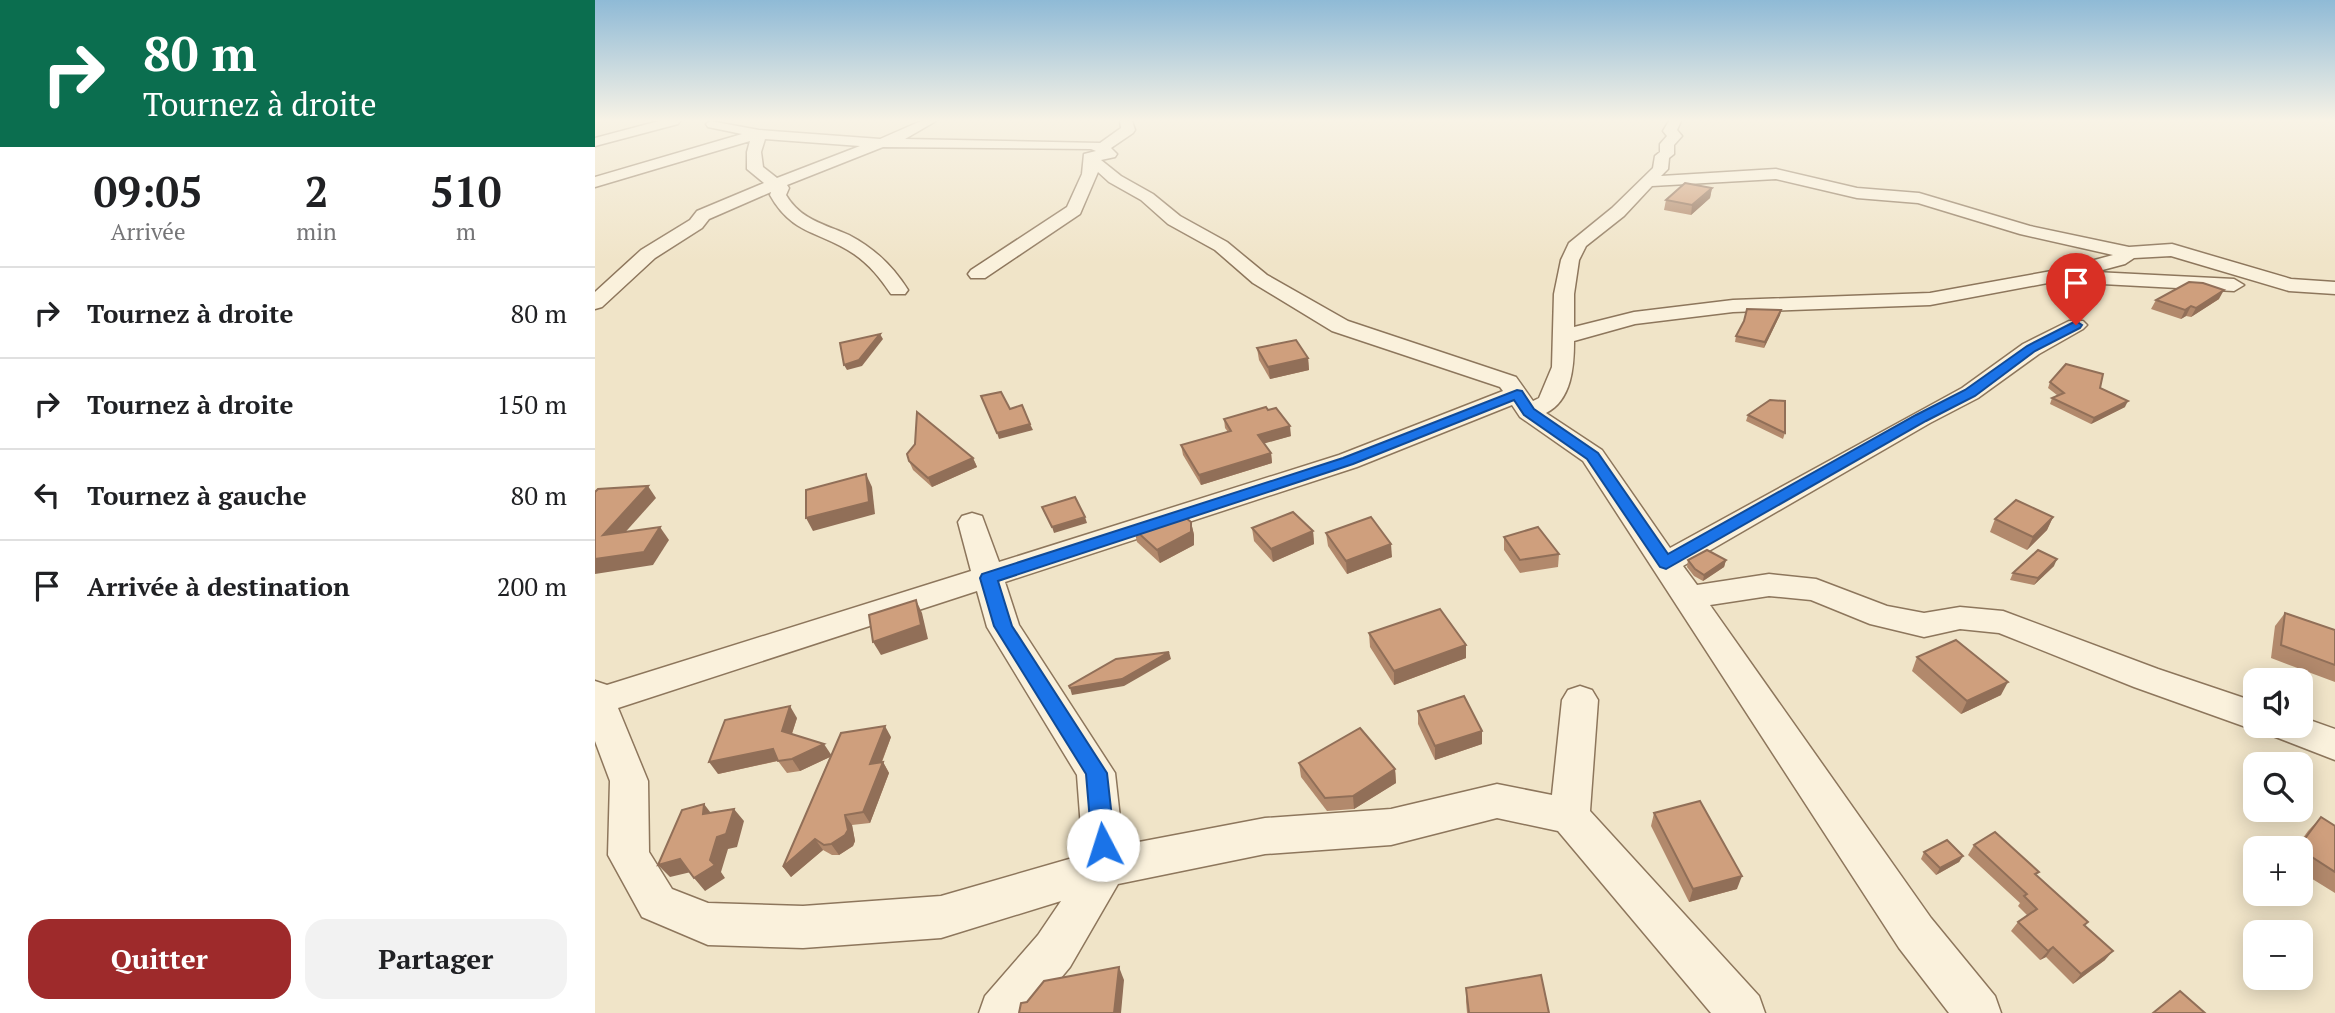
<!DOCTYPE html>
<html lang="fr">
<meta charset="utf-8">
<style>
body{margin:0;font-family:"PT Serif",serif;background:#f2f2f2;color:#202124;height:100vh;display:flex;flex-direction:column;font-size:26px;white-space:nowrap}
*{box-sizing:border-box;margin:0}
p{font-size:23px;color:#757577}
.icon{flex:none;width:38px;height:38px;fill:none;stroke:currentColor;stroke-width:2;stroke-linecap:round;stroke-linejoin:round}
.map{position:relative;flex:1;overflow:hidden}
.sheet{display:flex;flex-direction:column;background:#fff;width:595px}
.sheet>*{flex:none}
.banner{background:#0b6e4f;color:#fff;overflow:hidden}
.controls{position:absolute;left:1648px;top:668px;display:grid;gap:14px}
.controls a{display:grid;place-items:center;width:70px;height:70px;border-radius:14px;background:#fff;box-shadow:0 4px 18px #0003;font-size:35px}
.pin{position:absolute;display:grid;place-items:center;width:60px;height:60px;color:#fff;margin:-72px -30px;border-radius:50% 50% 50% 0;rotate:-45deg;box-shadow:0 0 7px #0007}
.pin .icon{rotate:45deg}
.me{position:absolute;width:77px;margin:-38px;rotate:355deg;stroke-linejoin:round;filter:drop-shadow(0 0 5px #0008)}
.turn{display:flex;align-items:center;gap:24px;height:147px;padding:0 28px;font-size:32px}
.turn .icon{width:91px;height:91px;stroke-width:2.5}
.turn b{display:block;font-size:49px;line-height:60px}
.eta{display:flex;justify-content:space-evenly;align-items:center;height:119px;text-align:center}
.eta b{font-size:42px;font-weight:700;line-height:49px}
.action{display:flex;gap:14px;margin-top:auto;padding:14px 28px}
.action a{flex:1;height:80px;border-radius:21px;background:#9e2a2b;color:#fff;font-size:28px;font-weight:700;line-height:80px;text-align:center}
.action a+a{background:#f2f2f2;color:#202124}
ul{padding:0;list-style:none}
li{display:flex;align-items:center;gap:21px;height:91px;padding:0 28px;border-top:2px solid #e0e0e0}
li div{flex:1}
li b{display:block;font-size:26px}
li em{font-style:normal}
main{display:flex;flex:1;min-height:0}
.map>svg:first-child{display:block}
</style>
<main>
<section class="sheet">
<div class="banner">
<div class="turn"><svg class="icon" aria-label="right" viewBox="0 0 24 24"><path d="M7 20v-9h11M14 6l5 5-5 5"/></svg><div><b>80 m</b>Tournez à droite</div></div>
</div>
<div class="eta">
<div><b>09:05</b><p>Arrivée</p></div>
<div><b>2</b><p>min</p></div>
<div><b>510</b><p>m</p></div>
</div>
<ul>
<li><svg class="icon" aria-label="right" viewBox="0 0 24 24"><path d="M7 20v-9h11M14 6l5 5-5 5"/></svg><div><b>Tournez à droite</b></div><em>80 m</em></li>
<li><svg class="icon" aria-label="right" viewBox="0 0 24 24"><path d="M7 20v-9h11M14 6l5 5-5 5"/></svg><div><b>Tournez à droite</b></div><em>150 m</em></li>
<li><svg class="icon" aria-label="left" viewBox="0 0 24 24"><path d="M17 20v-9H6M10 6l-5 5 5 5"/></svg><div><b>Tournez à gauche</b></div><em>80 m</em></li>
<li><svg class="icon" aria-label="arrive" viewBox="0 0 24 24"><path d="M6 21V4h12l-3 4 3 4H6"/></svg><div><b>Arrivée à destination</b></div><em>200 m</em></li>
</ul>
<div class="action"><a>Quitter</a><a>Partager</a></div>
</section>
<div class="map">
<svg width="1740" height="1013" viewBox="0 0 1740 1013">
<rect width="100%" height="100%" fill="#f0e4c8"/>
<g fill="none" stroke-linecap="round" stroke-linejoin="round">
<g stroke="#8d765c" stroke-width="3">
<g id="minor">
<path d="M64 121H85L83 124 0 146V138Z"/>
<path d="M115 121 164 130 285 139 326 121H341L310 139 505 143 526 128 525 121H537L540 130 538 133 516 148 522 154 520 157 506 160 526 176 558 194 585 216 632 242 672 275 753 321 921 377 938 401 944 398 957 367 959 294 966 260 974 243 1017 208 1058 168 1060 156 1065 152V144L1072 136 1068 131 1074 121H1086L1082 130 1087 136 1079 145V154L1074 158 1073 169 1066 176 1181 169 1262 188 1324 193 1435 226 1534 247 1577 244 1696 279 1740 282V294L1694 291 1576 256 1539 258 1530 264 1500 272 1639 279 1649 285 1639 291 1488 283 1479 278 1335 305 1138 312 1040 324 979 341C979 366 977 400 951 413L1007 450 1075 548 1367 388 1428 344 1474 321H1488L1492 325 1488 329 1444 354 1383 398 1335 423 1088 566 1102 585 1174 574 1221 579 1292 606 1329 613 1365 607 1408 611 1563 669 1661 702V726H1673L1661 730 1648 726 1539 687 1404 633 1365 629 1329 637 1275 624 1216 600 1174 596 1115 605 1336 918 1400 996 1406 1013H1354L1304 948 988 461 925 417 917 405 762 467 410 582 424 625 520 773 528 845 670 818 796 809 902 784 957 795 967 700 973 690 985 686 997 690 1003 700 995 811 1164 996 1170 1013H1116L963 831 902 818 796 845 670 854 523 884 475 967 437 1013H384L390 996 443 935 466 901 346 938 208 948 113 945 47 917 13 855 15 781 0 741V681L12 685 376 571 363 522 367 516 377 513 387 516 404 562 744 455 908 391 905 387 737 331 658 283 620 250 573 224 546 200 514 182 503 172 485 214 390 278H376L373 274 376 270 472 207 487 174 489 154 501 151 496 149 288 147 192 185 194 188 191 195C206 220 229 224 254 235 279 248 298 266 313 290L310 294H296C285 278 275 265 259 254 225 231 197 235 175 195L176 192 114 219 107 228 60 258 7 307 0 309V292L46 250 95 220 102 211 169 183 152 169V152L155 141 0 187V177L147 134 113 127 111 124ZM170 139 265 146 182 178 168 167 166 152ZM1181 179 1262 198 1323 203 1425 234 1518 255 1462 270 1335 293 1138 300 1039 312 979 327V294L984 260 991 246 1029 216 1057 186ZM382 591 392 627 482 775 488 855 346 896 208 906 113 903 77 889 54 852 53 781 23 708Z"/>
<path d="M1706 717 1740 729V760L1678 736 1673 726H1706Z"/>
</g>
</g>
<use href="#minor" fill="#faf1dc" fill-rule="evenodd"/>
</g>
<g fill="#b2896c">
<path d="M1117 188 1115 198 1096 215 1069 210 1071 200Z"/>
<path d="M1624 299 1596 317 1591 316 1586 319 1556 309 1561 300Z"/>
<path d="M1186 310 1185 315 1169 348 1140 342 1141 336Z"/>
<path d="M662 348 713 358 714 370 675 379 664 360Z"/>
<path d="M1455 382 1505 388 1530 407 1496 424 1455 404 1457 398 1462 395 1453 388Z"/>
<path d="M1153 415 1190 433 1188 439 1151 421Z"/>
<path d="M629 419 696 436 669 443 676 453 677 463 606 485 588 455 586 445 633 432 630 428Z"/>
<path d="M378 458 382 467 337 487 318 470 314 461Z"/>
<path d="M1458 517 1452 530 1432 550 1395 532 1400 519Z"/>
<path d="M596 522 599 535V545L565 563 542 542 539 529Z"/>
<path d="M657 528 718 531 719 544 678 562 659 541Z"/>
<path d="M731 533 797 557 752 574 733 546Z"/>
<path d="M909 537 964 554 963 567 925 573 909 550Z"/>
<path d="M1093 560H1131L1129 567 1108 581 1099 576 1092 567Z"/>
<path d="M1459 566 1439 585 1415 580 1418 573Z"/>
<path d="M1690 613 1740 630V682L1676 658 1680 626Z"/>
<path d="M774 633 871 645V658L799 685 775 647Z"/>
<path d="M1322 657 1406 695 1366 714 1317 671Z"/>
<path d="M823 711 887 731V744L840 760 823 724Z"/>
<path d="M202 718 197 734 236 755 296 737 287 762H288L294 773 275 823 257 825 260 841 258 846 244 855H237L228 850 196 877 188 867 235 757 205 771 192 773 183 761 123 774Z"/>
<path d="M704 763 800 769 801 783 759 809 732 811 706 777Z"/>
<path d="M1059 813 1142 889 1094 902 1056 826Z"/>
<path d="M1726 817 1740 826V893L1706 872V849H1700L1713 831Z"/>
<path d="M1379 845 1441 876 1493 922 1490 926 1510 960 1478 984 1451 957 1445 960 1416 931 1423 922 1432 915 1423 906 1425 903 1373 855Z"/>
<path d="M1329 852 1368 856 1364 862 1341 875 1326 859Z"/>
<path d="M871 988 954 1013H872L871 1001Z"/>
</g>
<g fill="#916f58">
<path d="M1117 188 1115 198 1096 215 1097 205Z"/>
<path d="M1629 290 1624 299 1596 317 1601 308Z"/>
<path d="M1596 306 1591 316 1586 319 1590 310Z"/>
<path d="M1186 310 1185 315 1169 348 1170 342Z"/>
<path d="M285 334 288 339 267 366 252 370 249 365Z"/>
<path d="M713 358 714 370 675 379 673 367Z"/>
<path d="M1533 401 1530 407 1496 424 1499 418Z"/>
<path d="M435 424 438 430 404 439 402 433Z"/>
<path d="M695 426 696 436 664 445 663 435Z"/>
<path d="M676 453 677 463 606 485 604 475Z"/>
<path d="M378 458 382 467 337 487 333 478Z"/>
<path d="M271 474 277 487 280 514 218 531 211 518Z"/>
<path d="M53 486 61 498 17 547 8 535Z"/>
<path d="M490 517 492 523 459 533 457 527Z"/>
<path d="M1458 517 1452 530 1432 550 1438 537Z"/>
<path d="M596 522 599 535V545L565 563 562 550Z"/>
<path d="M65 527 74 540 58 565 0 574V559Z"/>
<path d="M718 531 719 544 678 562 676 549Z"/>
<path d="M796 544 797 557 752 574 751 561Z"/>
<path d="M1462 559 1459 566 1439 585 1443 578Z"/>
<path d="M1131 560 1129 567 1108 581 1109 575Z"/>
<path d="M321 600 327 613 333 639 286 655 278 642Z"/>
<path d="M871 645V658L799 685V671Z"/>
<path d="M574 652 576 659 529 686 477 695 475 688Z"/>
<path d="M1413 682 1406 695 1366 714 1372 701Z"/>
<path d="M195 706 202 718 194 742 187 731Z"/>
<path d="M290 726 296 737 282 774 275 764Z"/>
<path d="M887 731V744L840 760V746Z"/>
<path d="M229 744 237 756 205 771 197 759Z"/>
<path d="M178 749 186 760 123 774 114 762Z"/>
<path d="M288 762 294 773 275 823 268 812Z"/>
<path d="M800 769 801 783 759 809 758 796Z"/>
<path d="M109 804 119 817 108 814Z"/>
<path d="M139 809 149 821 142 847 133 849 126 872 130 878 110 891 99 878 115 860 122 837Z"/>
<path d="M250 815 257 825 260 841 258 846 244 855 236 844Z"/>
<path d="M220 839 228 850 196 877 188 867Z"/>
<path d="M1368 856 1364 862 1341 875 1345 868Z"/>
<path d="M85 859 96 872 75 877 63 865Z"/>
<path d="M1147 876 1142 889 1094 902 1098 889Z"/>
<path d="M1458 947 1451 957 1445 960 1453 951Z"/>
<path d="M1518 951 1510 960 1478 984 1486 974Z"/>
<path d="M524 967 529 980 526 1013H519Z"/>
</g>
<g fill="#cf9f7d" stroke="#916f58" stroke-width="2">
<path d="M1090 183 1117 188 1097 205 1071 200Z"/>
<path d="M1594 282 1608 283 1629 290 1601 308 1596 306 1590 310 1561 300Z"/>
<path d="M1152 309 1186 310 1170 342 1141 336 1149 321Z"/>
<path d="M285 334 264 360 249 365 245 343Z"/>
<path d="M701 340 713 358 673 367 662 348Z"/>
<path d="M1471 364 1508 374 1505 388 1533 401 1499 418 1457 398 1469 393 1455 382Z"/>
<path d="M406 392 415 409 427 405 435 424 402 433 386 396Z"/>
<path d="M1175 400 1190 401V433L1153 415Z"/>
<path d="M671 407 673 410 681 408 695 426 663 435 676 453 604 475 586 445 636 431 629 419Z"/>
<path d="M322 412 378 458 333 478 314 461 312 454 320 444Z"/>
<path d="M271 474 274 502 211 518V490Z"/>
<path d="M53 486 8 535 65 527 49 552 0 559V492L3 489Z"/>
<path d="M480 497 490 517 457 527 447 507Z"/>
<path d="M1421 500 1458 517 1438 537 1400 519Z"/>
<path d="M698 512 718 531 676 549 657 528Z"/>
<path d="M586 514 596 522V532L562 550 539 529Z"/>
<path d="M776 517 796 544 751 561 731 533Z"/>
<path d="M943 527 964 554 925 560 909 537Z"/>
<path d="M1112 550 1131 560 1109 575 1100 569 1093 560Z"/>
<path d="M1443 550 1462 559 1443 578 1418 573Z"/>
<path d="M321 600 326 625 278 642 274 615Z"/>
<path d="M845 609 871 645 799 671 774 633Z"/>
<path d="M1690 613 1740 630V665L1686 645Z"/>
<path d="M1361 640 1413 682 1372 701 1322 657Z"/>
<path d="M574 652 527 679 475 688 474 686 521 659Z"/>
<path d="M869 696 887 731 840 746 823 711Z"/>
<path d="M195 706 187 731 229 744 197 759 183 761 178 749 114 762 130 720Z"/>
<path d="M290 726 275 764 288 762 268 812 250 815 253 830 250 835 236 844 229 845 220 839 188 867 246 733Z"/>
<path d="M765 728 800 769 758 796 730 798 704 763Z"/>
<path d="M1105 801 1147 876 1098 889 1059 813Z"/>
<path d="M109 804 108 814 139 809 131 834 122 837 115 860 120 865 99 878 85 859 63 865 87 810Z"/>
<path d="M1726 817 1740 826V872L1706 850V849L1703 848Z"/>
<path d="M1400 832 1444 872 1440 874 1493 922 1489 925 1518 951 1486 974 1458 947 1453 951 1423 922 1442 909 1429 896 1432 894 1379 845Z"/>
<path d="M1352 840 1368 856 1345 868 1329 852Z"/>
<path d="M524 967 519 1013H424L426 1003 432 1002 449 981Z"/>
<path d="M946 975 954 1013H874L871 988Z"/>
<path d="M1585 991 1610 1013H1558Z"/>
</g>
<linearGradient id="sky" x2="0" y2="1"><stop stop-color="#8fbad6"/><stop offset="0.46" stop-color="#f8f3e6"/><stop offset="1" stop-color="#f8f3e6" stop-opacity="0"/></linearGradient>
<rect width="1740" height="262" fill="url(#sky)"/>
<path fill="#1a73e8" stroke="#114b97" stroke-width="2" d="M1481 321 1487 325 1485 328 1440 351 1380 396 1331 421 1071 569 1065 567 992 459 929 415 919 400 758 464 403 581 417 626 512 773 520 845 516 852 508 855 500 852 497 845 491 774 399 626 385 578 387 574 748 458 922 390 927 391 939 409 1003 453 1073 554 1321 415 1370 390 1432 346Z"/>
</svg>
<div class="controls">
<a><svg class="icon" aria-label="sound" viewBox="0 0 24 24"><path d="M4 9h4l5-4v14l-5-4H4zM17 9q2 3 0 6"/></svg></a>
<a><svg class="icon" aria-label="search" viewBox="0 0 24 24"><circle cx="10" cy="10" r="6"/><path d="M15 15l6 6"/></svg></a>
<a>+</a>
<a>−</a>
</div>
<div class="pin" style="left:1481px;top:325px;background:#d93025"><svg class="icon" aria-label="arrive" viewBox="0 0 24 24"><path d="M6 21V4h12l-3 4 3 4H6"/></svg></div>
<svg class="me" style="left:508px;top:845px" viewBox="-20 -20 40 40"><circle r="19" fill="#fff"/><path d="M0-13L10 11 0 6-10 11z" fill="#1a73e8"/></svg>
</div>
</main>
